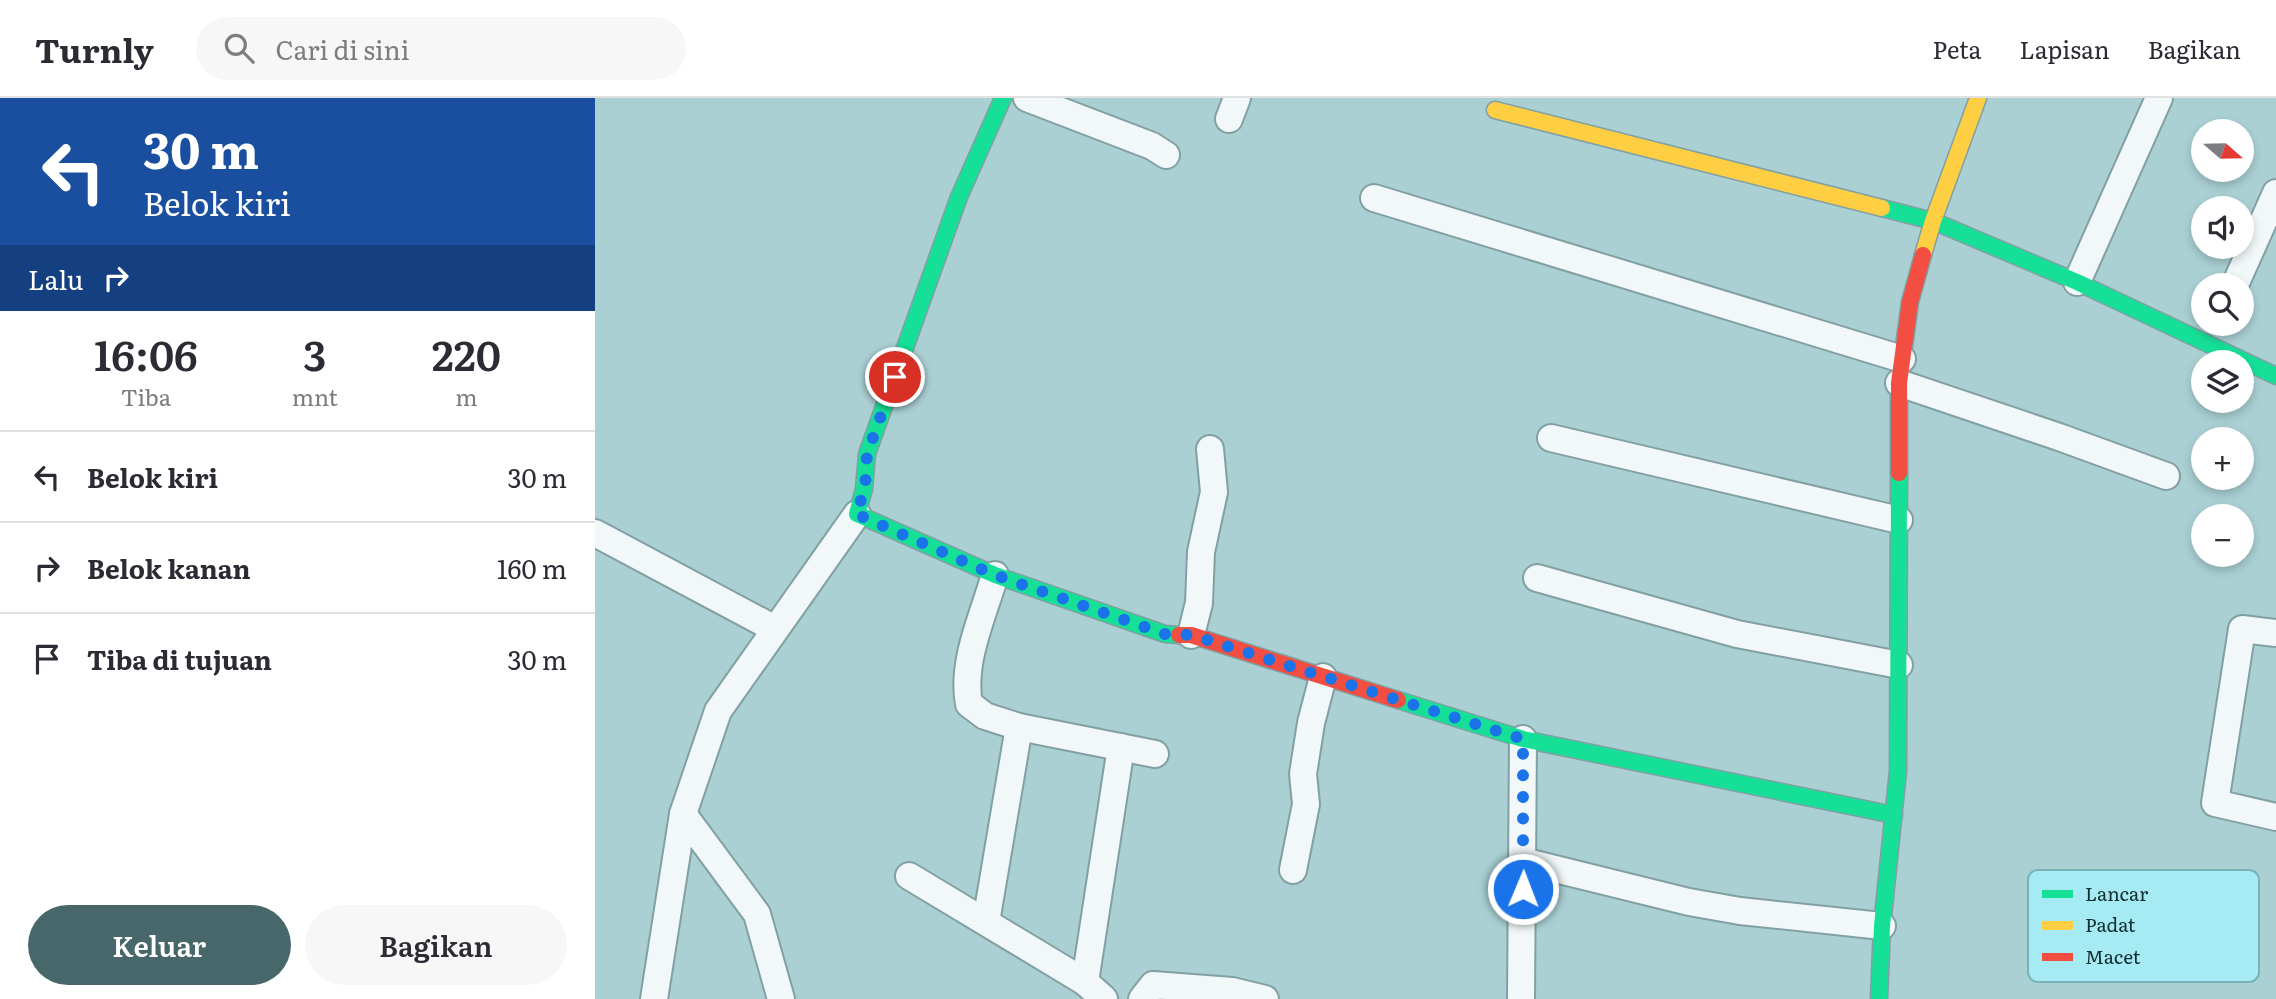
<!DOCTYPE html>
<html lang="id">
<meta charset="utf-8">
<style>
body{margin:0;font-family:Literata,serif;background:#f7f7f7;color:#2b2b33;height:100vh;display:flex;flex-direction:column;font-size:26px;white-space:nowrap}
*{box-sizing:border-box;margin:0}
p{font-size:23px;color:#7c7c81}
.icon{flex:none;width:38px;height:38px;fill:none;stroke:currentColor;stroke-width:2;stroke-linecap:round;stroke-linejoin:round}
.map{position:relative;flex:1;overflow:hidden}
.panel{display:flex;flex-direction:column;background:#fff;width:595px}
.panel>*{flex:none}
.top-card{background:#1a4fa0;color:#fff;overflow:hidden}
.needle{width:46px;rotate:110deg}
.fabs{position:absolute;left:1596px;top:21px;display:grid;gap:14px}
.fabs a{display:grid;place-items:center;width:63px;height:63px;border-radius:50%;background:#fff;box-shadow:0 4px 10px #0003;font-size:35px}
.pin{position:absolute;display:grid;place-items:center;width:60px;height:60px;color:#fff;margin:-30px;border:4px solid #fff;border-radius:50%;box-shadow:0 2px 7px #0007}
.me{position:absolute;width:77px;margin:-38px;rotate:1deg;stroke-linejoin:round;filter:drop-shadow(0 0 5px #0008)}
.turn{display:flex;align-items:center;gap:24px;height:147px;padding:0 28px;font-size:32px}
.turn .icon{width:91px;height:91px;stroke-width:2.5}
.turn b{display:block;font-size:49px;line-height:60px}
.then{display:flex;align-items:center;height:66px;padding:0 28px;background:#0003;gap:14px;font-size:26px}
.eta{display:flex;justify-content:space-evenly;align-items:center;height:119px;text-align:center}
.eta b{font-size:42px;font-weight:600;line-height:49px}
.button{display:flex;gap:14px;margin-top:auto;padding:14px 28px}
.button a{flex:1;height:80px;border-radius:42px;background:#47676a;color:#fff;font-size:28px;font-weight:600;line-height:80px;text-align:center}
.button a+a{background:#f7f7f7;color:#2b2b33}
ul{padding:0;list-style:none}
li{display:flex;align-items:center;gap:21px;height:91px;padding:0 28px;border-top:2px solid #e1e1e2}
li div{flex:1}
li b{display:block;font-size:26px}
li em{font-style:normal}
header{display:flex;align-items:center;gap:42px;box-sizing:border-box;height:98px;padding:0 35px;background:#fff;border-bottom:2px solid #e1e1e2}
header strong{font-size:33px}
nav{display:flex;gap:38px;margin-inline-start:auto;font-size:24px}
.search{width:490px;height:63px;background:#f7f7f7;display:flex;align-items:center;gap:18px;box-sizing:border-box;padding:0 24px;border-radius:38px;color:#7c7c81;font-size:26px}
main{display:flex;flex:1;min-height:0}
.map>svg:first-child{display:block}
</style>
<header>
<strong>Turnly</strong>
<div class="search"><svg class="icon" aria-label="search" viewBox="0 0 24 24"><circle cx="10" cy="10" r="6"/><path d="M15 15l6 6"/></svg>Cari di sini</div>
<nav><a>Peta</a><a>Lapisan</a><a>Bagikan</a></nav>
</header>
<main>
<section class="panel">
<div class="top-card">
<div class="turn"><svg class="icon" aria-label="left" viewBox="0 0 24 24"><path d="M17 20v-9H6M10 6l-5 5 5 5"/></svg><div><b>30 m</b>Belok kiri</div></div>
<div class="then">Lalu<svg class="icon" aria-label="right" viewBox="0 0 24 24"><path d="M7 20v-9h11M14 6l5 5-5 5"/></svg></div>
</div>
<div class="eta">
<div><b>16:06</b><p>Tiba</p></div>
<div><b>3</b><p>mnt</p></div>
<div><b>220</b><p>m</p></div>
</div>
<ul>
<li><svg class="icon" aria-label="left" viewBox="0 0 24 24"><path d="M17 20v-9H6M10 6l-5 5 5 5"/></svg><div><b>Belok kiri</b></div><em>30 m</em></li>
<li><svg class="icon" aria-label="right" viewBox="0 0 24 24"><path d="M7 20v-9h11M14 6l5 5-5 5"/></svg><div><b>Belok kanan</b></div><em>160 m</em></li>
<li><svg class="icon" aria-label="arrive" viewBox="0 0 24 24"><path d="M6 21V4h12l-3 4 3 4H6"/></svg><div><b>Tiba di tujuan</b></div><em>30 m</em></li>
</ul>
<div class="button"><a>Keluar</a><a>Bagikan</a></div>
</section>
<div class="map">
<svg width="1681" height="901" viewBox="0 0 1681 901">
<rect width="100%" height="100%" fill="#aad0d4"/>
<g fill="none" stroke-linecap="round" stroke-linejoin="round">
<g stroke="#82a0a3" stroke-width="30">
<g id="street">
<path d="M432 0 557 48 571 57"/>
<path d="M634 21 642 0"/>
<path d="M779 100 1307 261"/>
<path d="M1482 184 1564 0"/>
<path d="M1640 187 1681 95"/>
<path d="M1304 285 1464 339 1571 378"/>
<path d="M956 340 1304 422"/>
<path d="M0 435 180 531"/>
<path d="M400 477C388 518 366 564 374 606L390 618 424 629 560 656"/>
<path d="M942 480 1142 536 1304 567"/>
<path d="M1681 535 1647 531 1620 705 1681 719"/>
<path d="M596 537 604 505 606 454 619 394 615 351"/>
<path d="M88 716 162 816 186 901"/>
<path d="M928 763 1094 804 1145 813 1287 828"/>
<path d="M698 772 711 706 708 676 716 625 728 579"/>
<path d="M314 778 490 884 509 901"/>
<path d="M391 824 424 629"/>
<path d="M490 884 526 649"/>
<path d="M59 901 88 716 123 613 262 416"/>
<path d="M547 901 558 887 637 893 670 901"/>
<path d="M926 901 928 641"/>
</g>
</g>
<g stroke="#82a0a3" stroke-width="19">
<g id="fast">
<path d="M408 0 364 99 272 356 269 391 262 416 400 477 570 536 584 537"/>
<path d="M1287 110 1338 123 1482 184 1681 278"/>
<path d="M803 602 928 641 1299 717"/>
<path d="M1284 901 1287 828 1303 673 1304 375"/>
</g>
</g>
<g stroke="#82a0a3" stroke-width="19">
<g id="slow">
<path d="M900 12 1287 110"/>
<path d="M1328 157 1338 123 1383 0"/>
</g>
</g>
<g stroke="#82a0a3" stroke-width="19">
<g id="jam">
<path d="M1304 375V285L1315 204 1328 157"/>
<path d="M584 537H596L803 602"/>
</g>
</g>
<use href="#street" stroke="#f2f8f9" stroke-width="26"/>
<use href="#fast" stroke="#16e098" stroke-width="16"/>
<use href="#slow" stroke="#ffcf43" stroke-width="16"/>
<use href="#jam" stroke="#f24e42" stroke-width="16"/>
</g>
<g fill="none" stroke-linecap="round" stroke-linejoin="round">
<path stroke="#1a73e8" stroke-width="12" stroke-dasharray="0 21.6" d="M300 279 272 356 270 391 261 416 400 477 570 536 596 537 928 641V791"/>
</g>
<rect x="1433" y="772" width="231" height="112" rx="10" fill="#a6ebf3" stroke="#79b2b9" stroke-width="2"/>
<rect x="1447" y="792" width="31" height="8" fill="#16e098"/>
<rect x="1447" y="823" width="31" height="9" fill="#ffcf43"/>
<rect x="1447" y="855" width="31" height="8" fill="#f24e42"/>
<g font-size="19" fill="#112e31">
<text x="1490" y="803">Lancar</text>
<text x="1490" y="834">Padat</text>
<text x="1490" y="866">Macet</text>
</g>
</svg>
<div class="fabs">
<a><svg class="needle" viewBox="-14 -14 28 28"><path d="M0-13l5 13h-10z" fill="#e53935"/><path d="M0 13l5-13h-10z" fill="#7c7c81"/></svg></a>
<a><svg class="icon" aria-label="sound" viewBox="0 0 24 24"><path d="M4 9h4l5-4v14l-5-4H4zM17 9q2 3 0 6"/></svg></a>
<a><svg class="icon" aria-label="search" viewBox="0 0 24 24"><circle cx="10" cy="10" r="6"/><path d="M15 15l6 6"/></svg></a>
<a><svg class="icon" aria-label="layers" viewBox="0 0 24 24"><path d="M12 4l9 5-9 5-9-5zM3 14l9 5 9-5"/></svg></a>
<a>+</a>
<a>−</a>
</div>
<div class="pin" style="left:300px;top:279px;background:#d93025"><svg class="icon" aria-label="arrive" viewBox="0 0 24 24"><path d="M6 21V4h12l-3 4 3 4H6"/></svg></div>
<svg class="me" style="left:928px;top:791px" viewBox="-20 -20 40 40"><circle r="17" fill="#1a73e8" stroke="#fff" stroke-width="3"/><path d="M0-11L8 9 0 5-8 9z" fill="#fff"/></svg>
</div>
</main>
